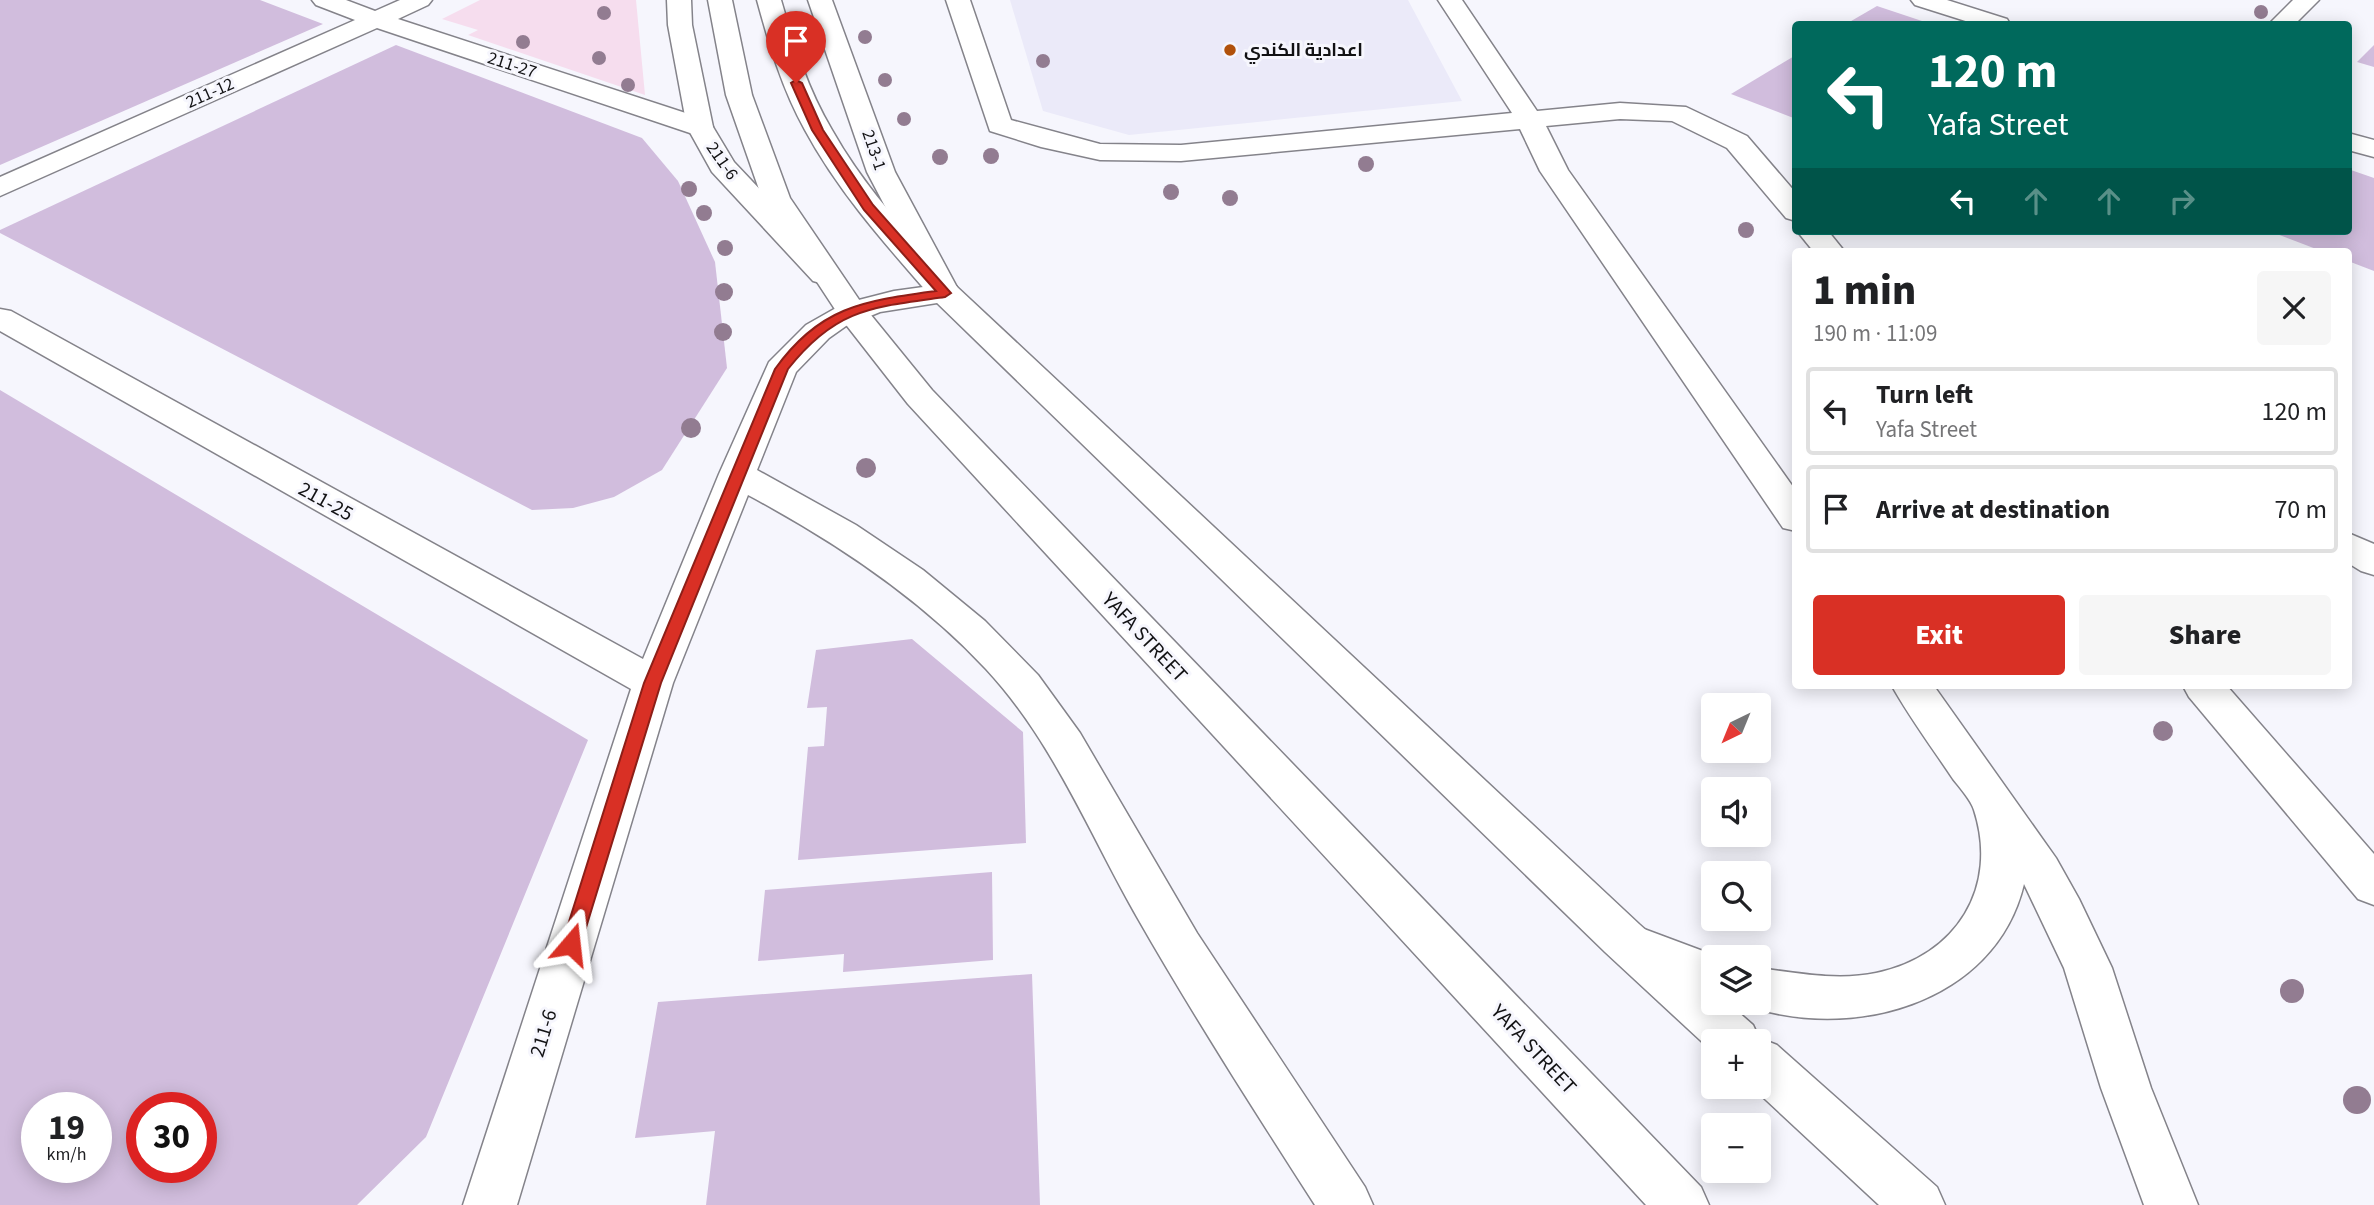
<!DOCTYPE html>
<meta charset="utf-8">
<style>
body{margin:0;font-family:"Source Sans 3",Cairo,sans-serif;background:#f6f6f6;color:#202124;height:100vh;display:flex;flex-direction:column;font-size:26px;white-space:nowrap}
*{box-sizing:border-box;margin:0}
p{font-size:23px;color:#757577}
.icon{flex:none;width:38px;height:38px;fill:none;stroke:currentColor;stroke-width:2;stroke-linecap:round;stroke-linejoin:round}
.map{position:relative;flex:1;overflow:hidden}
.side{position:absolute;left:1792px;top:248px;width:560px;height:441px;display:flex;flex-direction:column;background:#fff;border-radius:7px;box-shadow:0 4px 18px #0003}
.side>*{flex:none}
.hud{position:absolute;left:1792px;top:21px;width:560px;height:214px;border-radius:7px;box-shadow:0 4px 18px #0003;background:#00695c;color:#fff;overflow:hidden}
.needle{width:46px;rotate:223deg}
.tools{position:absolute;left:1701px;top:693px;display:grid;gap:14px}
.tools a{display:grid;place-items:center;width:70px;height:70px;border-radius:7px;background:#fff;box-shadow:0 4px 18px #0003;font-size:35px}
.speed{position:absolute;left:21px;top:1092px;display:flex;gap:14px;font-size:35px;font-weight:700;text-align:center}
.speed>*{display:grid;place-content:center;width:91px;height:91px;border-radius:50%;background:#fff;box-shadow:0 4px 18px #0003;line-height:1}
.speed small{font-size:18px;font-weight:400}
.speed .limit{border:10px solid #d22;background:#fff;color:#111}
.pin{position:absolute;display:grid;place-items:center;width:60px;height:60px;color:#fff;margin:-72px -30px;border-radius:50% 50% 50% 0;rotate:-45deg;box-shadow:0 0 7px #0007}
.pin .icon{rotate:45deg}
.me{position:absolute;width:77px;margin:-38px;rotate:17deg;stroke-linejoin:round;filter:drop-shadow(0 0 5px #0008)}
.turn{display:flex;align-items:center;gap:24px;height:147px;padding:0 21px;font-size:32px}
.turn .icon{width:91px;height:91px;stroke-width:2.5}
.turn b{display:block;font-size:49px;line-height:60px}
.lanes{display:flex;align-items:center;height:66px;padding:0 21px;background:#0003;justify-content:center;gap:35px;direction:ltr}
.lanes .off{opacity:.35}
.round{display:grid;place-items:center;flex:none;width:74px;height:74px;border-radius:7px;background:#f6f6f6}
.overview{display:flex;align-items:center;justify-content:space-between;height:119px;padding:0 21px}
h1{font-size:42px;font-weight:800;line-height:52px}
.primary-button{display:flex;gap:14px;margin-top:auto;padding:14px 21px}
.primary-button a{flex:1;height:80px;border-radius:7px;background:#d93025;color:#fff;font-size:28px;font-weight:800;line-height:80px;text-align:center}
.primary-button a+a{background:#f6f6f6;color:#202124}
ul{padding:0;list-style:none}
li{display:flex;align-items:center;gap:21px;height:88px;margin:0 14px 10px;padding:0 7px;border:4px solid #e0e0e0;border-radius:7px}
li div{flex:1}
li b{display:block;font-size:26px}
li em{font-style:normal}
.map>svg:first-child{display:block}
</style>
<div class="map">
<svg width="2374" height="1205" viewBox="0 0 2374 1205">
<rect width="100%" height="100%" fill="#f6f6fd"/>
<path fill="#ebeaf9" d="M1010 0H1408L1462 101 1129 135 1043 111Z"/>
<path fill="#f6ddee" d="M480 0H636L645 95 468 35 478 30 442 19Z"/>
<g fill="#d1bddd" fill-rule="evenodd">
<path d="M0 0H260L323 24 0 165Z"/>
<path d="M1877 6 1931 24H1846Z"/>
<path d="M396 45 642 138 678 181 715 262 727 368 662 470 614 497 573 508 532 510 0 233V230Z"/>
<path d="M2374 45V67L2357 62Z"/>
<path d="M1796 55V119L1731 94Z"/>
<path d="M2348 169 2374 178V271L2348 261V252H2324L2269 231H2348Z"/>
<path d="M0 390 588 740 426 1137 357 1205H0ZM37 1108H96V1167H37ZM142 1108H201V1167H142Z"/>
<path d="M912 639 1023 732 1026 843 798 860 808 747 824 746 827 707 807 708 816 650Z"/>
<path d="M992 872 993 960 843 972 844 954 758 961 765 890Z"/>
<path d="M1032 974 1040 1205H706L715 1131 635 1138 658 1002Z"/>
</g>
<g fill="none" stroke-linecap="round" stroke-linejoin="round">
<g stroke="#84838a" stroke-width="3">
<g id="minor">
<path d="M312 0H346L375 11 400 0H432L428 5 398 19 710 121 713 127 710 133 700 135 690 133 377 28 0 196V177L355 20 316 5Z"/>
<path d="M946 0H970L1011 120 1100 144 1181 145 1512 113 1438 0H1462L1537 111 1620 103 1686 107 1747 136 1796 193V221L1786 218 1727 148 1672 121 1620 119 1546 126 1568 170 1796 491V531L1783 528 1540 171 1520 129 1181 161 1100 160 1041 147 990 131Z"/>
<path d="M1911 0H1947L2007 19 2010 24H1975L1915 5Z"/>
<path d="M2293 0H2319L2295 24H2269Z"/>
<path d="M2348 133 2374 140V157L2348 150Z"/>
<path d="M1797 231H1828L1845 252H1814Z"/>
<path d="M945 284 956 286 960 293 956 300 880 312 846 326 829 338 796 372 757 470 856 525 923 570 985 621 1038 675 1080 733 1197 933 1365 1187 1373 1205H1315C1254 1110 1193 1015 1137 917 1089 833 1053 741 986 669 919 597 834 541 748 495L673 683 517 1205H463L631 689 0 331V309L11 311 643 659 719 474 769 362 806 325 843 304 894 291Z"/>
<path d="M2348 533 2374 544V575L2361 571 2348 563Z"/>
<path d="M1892 686H1934L2056 858 2079 899 2112 968 2151 1088 2198 1205H2144L2101 1088 2064 968 2024 884C1995 1005 1849 1043 1742 1004L1759 1003V968C1797 973 1838 981 1876 973 1957 956 1999 887 1974 810 1971 800 1960 788 1953 779 1933 749 1910 718 1892 686Z"/>
<path d="M2183 686H2227L2374 854V905L2358 899 2189 697Z"/>
<path d="M1644 929 1719 957H1713V997L1670 984 1627 963 1621 949 1627 935Z"/>
</g>
</g>
<g stroke="#84838a" stroke-width="3">
<g id="major">
<path d="M667 0H691L692 25 713 127 734 162 835 269 839 275 835 281 824 284 813 281 712 172 687 127 668 25Z"/>
<path d="M808 0H832L895 172 959 291 955 298 944 300 933 298 867 172Z"/>
</g>
</g>
<g stroke="#84838a" stroke-width="3">
<g id="highway">
<path d="M708 0H732L752 95 790 198 862 304 932 390 1701 1187 1709 1205H1646L908 404 840 317 762 198 726 95Z"/>
<path d="M757 0H781C794 45 808 90 832 130 865 189 911 237 956 286L1639 924 1713 990V1003H1728L1753 1025 1759 1038 1777 1045 1937 1187 1945 1205H1879L1752 1087H1759V1041H1713V1052L1605 952 934 300C887 246 839 193 805 130 782 89 769 44 757 0Z"/>
</g>
</g>
<use href="#minor" fill="#fff" fill-rule="evenodd"/>
<use href="#major" fill="#fff" fill-rule="evenodd"/>
<use href="#highway" fill="#fff" fill-rule="evenodd"/>
</g>
<g fill="#927c91">
<circle cx="2261" cy="12" r="7"/>
<circle cx="604" cy="13" r="7"/>
<circle cx="865" cy="37" r="7"/>
<circle cx="523" cy="42" r="7"/>
<circle cx="599" cy="58" r="7"/>
<circle cx="1043" cy="61" r="7"/>
<circle cx="885" cy="80" r="7"/>
<circle cx="628" cy="85" r="7"/>
<circle cx="904" cy="119" r="7"/>
<circle cx="991" cy="156" r="8"/>
<circle cx="940" cy="157" r="8"/>
<circle cx="1366" cy="164" r="8"/>
<circle cx="689" cy="189" r="8"/>
<circle cx="1171" cy="192" r="8"/>
<circle cx="1230" cy="198" r="8"/>
<circle cx="704" cy="213" r="8"/>
<circle cx="1746" cy="230" r="8"/>
<circle cx="725" cy="248" r="8"/>
<circle cx="724" cy="292" r="9"/>
<circle cx="723" cy="332" r="9"/>
<circle cx="691" cy="428" r="10"/>
<circle cx="866" cy="468" r="10"/>
<circle cx="2163" cy="731" r="10"/>
<circle cx="2292" cy="991" r="12"/>
<circle cx="2357" cy="1100" r="14"/>
</g>
<path fill="#d93025" stroke="#8d1f18" stroke-width="2" d="M796 80 802 83 823 130 873 205 951 293 945 297C873 307 836 308 788 369L661 683 581 944 578 950 571 952 564 950 562 944 644 683 775 369C820 306 864 301 936 291L864 210 812 130 791 83Z"/>
<circle fill="#b1510b" stroke="#f6f6fd" stroke-width="2.5" cx="1230" cy="50" r="7"/>
<g text-anchor="middle" dominant-baseline="central" stroke-width="6" stroke-linejoin="round" paint-order="stroke">
<g font-size="18" font-weight="bold" fill="#121214" stroke="#f6f6fd" text-anchor="start">
<text x="1244" y="50">اعدادية الكندي</text>
</g>
<g font-size="18" fill="#121214" stroke="#f6f6fd">
<text transform="translate(512 65) rotate(18)">211-27</text>
<text transform="translate(210 93) rotate(-24)">211-12</text>
<text transform="translate(874 150) rotate(71)">213-1</text>
<text transform="translate(722 161) rotate(55)">211-6</text>
</g>
<g font-size="21" fill="#121214" stroke="#f6f6fd">
<text transform="translate(326 501) rotate(29)">211-25</text>
<text transform="translate(1145 637) rotate(47)">YAFA STREET</text>
<text transform="translate(543 1033) rotate(-73)">211-6</text>
<text transform="translate(1534 1049) rotate(47)">YAFA STREET</text>
</g>
</g>
</svg>
<div class="tools">
<a><svg class="needle" viewBox="-14 -14 28 28"><path d="M0-13l5 13h-10z" fill="#e53935"/><path d="M0 13l5-13h-10z" fill="#757577"/></svg></a>
<a><svg class="icon" aria-label="sound" viewBox="0 0 24 24"><path d="M4 9h4l5-4v14l-5-4H4zM17 9q2 3 0 6"/></svg></a>
<a><svg class="icon" aria-label="search" viewBox="0 0 24 24"><circle cx="10" cy="10" r="6"/><path d="M15 15l6 6"/></svg></a>
<a><svg class="icon" aria-label="layers" viewBox="0 0 24 24"><path d="M12 4l9 5-9 5-9-5zM3 14l9 5 9-5"/></svg></a>
<a>+</a>
<a>−</a>
</div>
<div class="speed"><div>19<small>km/h</small></div><div class="limit">30</div></div>
<div class="pin" style="left:796px;top:83px;background:#d93025"><svg class="icon" aria-label="arrive" viewBox="0 0 24 24"><path d="M6 21V4h12l-3 4 3 4H6"/></svg></div>
<svg class="me" style="left:571px;top:944px" viewBox="-20 -20 40 40"><path d="M0-17L14 15 0 8-14 15z" fill="#d93025" stroke="#fff" stroke-width="4"/></svg>
<div class="hud">
<div class="turn"><svg class="icon" aria-label="left" viewBox="0 0 24 24"><path d="M17 20v-9H6M10 6l-5 5 5 5"/></svg><div><b>120 m</b>Yafa Street</div></div>
<div class="lanes"><svg class="icon" aria-label="left" viewBox="0 0 24 24"><path d="M17 20v-9H6M10 6l-5 5 5 5"/></svg><svg class="icon off" aria-label="ahead" viewBox="0 0 24 24"><path d="M12 20V5M6 11l6-6 6 6"/></svg><svg class="icon off" aria-label="ahead" viewBox="0 0 24 24"><path d="M12 20V5M6 11l6-6 6 6"/></svg><svg class="icon off" aria-label="right" viewBox="0 0 24 24"><path d="M7 20v-9h11M14 6l5 5-5 5"/></svg></div>
</div>
<section class="side">
<div class="overview"><div><h1>1 min</h1><p>190 m · 11:09</p></div><a class="round"><svg class="icon" aria-label="close" viewBox="0 0 24 24"><path d="M6 6l12 12M18 6L6 18"/></svg></a></div>
<ul>
<li><svg class="icon" aria-label="left" viewBox="0 0 24 24"><path d="M17 20v-9H6M10 6l-5 5 5 5"/></svg><div><b>Turn left</b><p>Yafa Street</p></div><em>120 m</em></li>
<li><svg class="icon" aria-label="arrive" viewBox="0 0 24 24"><path d="M6 21V4h12l-3 4 3 4H6"/></svg><div><b>Arrive at destination</b></div><em>70 m</em></li>
</ul>
<div class="primary-button"><a>Exit</a><a>Share</a></div>
</section>
</div>
